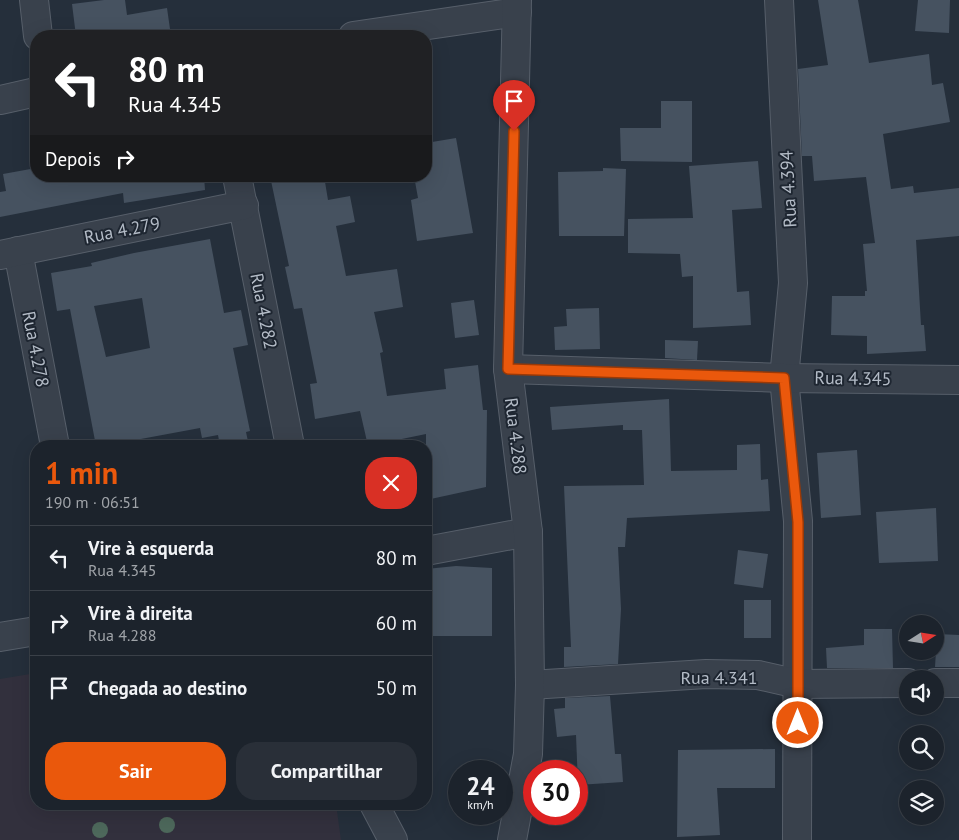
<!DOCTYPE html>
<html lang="pt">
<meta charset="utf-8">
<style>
body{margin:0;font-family:"PT Sans",sans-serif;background:#292f38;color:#f1f3f6;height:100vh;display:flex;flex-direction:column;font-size:19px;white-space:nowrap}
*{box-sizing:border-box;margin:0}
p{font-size:16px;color:#a0a4a9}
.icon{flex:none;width:28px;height:28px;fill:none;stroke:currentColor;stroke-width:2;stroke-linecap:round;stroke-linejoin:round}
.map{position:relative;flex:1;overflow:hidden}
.sheet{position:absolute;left:30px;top:440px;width:402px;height:370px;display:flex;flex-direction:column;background:#1c232c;border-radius:20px;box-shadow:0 5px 20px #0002,0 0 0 1px #3a4048}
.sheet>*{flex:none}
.top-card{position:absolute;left:30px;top:30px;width:402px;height:152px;border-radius:20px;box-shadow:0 5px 20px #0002,0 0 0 1px #3a4048;background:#202124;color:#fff;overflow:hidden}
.needle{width:32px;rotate:78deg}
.controls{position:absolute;left:899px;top:615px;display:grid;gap:10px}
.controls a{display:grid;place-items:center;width:45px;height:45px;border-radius:50%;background:#1c232c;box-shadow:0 5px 20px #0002,0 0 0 1px #3a4048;font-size:25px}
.speed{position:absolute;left:448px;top:760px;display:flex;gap:10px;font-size:25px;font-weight:700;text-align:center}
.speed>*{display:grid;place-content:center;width:65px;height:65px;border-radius:50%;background:#1c232c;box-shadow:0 5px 20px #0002,0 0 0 1px #3a4048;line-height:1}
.speed small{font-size:12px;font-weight:400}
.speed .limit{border:8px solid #d22;background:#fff;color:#111}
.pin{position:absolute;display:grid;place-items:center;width:42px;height:42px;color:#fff;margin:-51px -21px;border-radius:50% 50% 50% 0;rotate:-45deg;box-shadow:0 0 5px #0007}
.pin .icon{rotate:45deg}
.me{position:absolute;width:55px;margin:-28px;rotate:0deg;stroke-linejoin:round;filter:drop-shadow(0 0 4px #0008)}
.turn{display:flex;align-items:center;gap:18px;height:105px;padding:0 15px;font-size:22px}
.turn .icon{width:65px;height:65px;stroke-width:2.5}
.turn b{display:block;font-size:35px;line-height:42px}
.then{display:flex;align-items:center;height:48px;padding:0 15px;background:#0003;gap:10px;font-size:19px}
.round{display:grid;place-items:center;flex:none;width:52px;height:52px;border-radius:20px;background:#292f38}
.overview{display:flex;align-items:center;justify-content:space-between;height:85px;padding:0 15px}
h1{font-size:30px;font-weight:800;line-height:38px;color:#ea580c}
.cta{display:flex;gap:10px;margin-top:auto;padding:10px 15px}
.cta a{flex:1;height:58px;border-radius:20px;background:#ea580c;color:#fff;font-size:20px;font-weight:800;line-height:58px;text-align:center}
.cta a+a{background:#292f38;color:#f1f3f6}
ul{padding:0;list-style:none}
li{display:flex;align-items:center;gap:15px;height:65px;padding:0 15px;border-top:1px solid #3a4048}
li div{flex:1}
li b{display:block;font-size:19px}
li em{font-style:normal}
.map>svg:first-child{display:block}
</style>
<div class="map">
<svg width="959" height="840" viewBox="0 0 959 840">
<rect width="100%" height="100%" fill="#252f3b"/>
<path fill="#32303d" d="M36 673V804H336L341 840H0V679Z"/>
<g fill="#465260" fill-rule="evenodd">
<path d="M104 0H125L127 15 167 8 171 36H76L72 4Z"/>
<path d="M818 0H858L869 63 929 54 932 85 943 83 950 122 883 134 891 189 913 186 914 193 959 188V236L916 240 921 325H924L926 351 867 354V336L831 335 832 296H865V291H867L863 244 875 243 866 177 814 181 812 156H802L798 69 828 65Z"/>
<path d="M918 0H950L949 33 915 31Z"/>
<path d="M661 101H692V162L621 161 620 128H661Z"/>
<path d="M456 138 473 233 417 241 411 200 418 198 414 176H426V143Z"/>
<path d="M758 161 762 208 732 210 737 292 749 291 751 325 693 328V276L682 277 680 254 628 253V219L693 218 689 166Z"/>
<path d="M36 168V176H204L205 190 124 203 123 193 0 217V192L6 191 3 174Z"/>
<path d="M603 168 626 169 624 236H559L558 172 603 171Z"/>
<path d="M270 176H324L328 200 350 196 355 222 336 226 346 276 397 269 403 307 374 312 383 352 380 353 387 396 446 389 444 369 478 365 483 410H487L486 487 426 500V434L368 446 360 411 315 419 310 384 317 383 302 308 294 309 285 267 289 266Z"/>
<path d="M210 239 224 313 241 310 248 345 233 348 250 431 246 432 249 446H220L218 435 202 438 200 428 130 441 131 446H96L70 309 57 311 51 273 92 266 91 263 134 253ZM142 298 150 348 106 357 94 306Z"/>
<path d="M474 300 479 335 455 338 451 303Z"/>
<path d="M599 308 600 349 555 350 554 327 567 326 566 309Z"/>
<path d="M665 340 698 341 697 360 665 358Z"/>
<path d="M669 399 671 471 737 470V445L760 444 761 480 768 479 770 511 627 518 625 547H618L621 609 618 664 564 667V647H571L564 486 644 485 642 430H623V425L552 430 550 407Z"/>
<path d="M857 450 861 515 821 518 817 453Z"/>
<path d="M936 508 938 561 879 563 876 512Z"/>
<path d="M738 550 768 554 763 588 734 584Z"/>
<path d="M456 566 492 568V636H426V569Z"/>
<rect x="744" y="600" width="27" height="38"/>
<path d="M864 629H892L893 668H827L826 648 864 645Z"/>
<path d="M937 634 959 635V667H935Z"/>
<path d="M610 696 615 754H621L623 782 578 785 576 735 557 737 554 709 565 708V698Z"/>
<path d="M775 749V788H717L720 835 677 837 678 750Z"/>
</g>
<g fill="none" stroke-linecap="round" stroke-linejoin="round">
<g stroke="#575f6a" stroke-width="30">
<g id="minor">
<path d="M34 0 38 36"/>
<path d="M779 0 793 283 784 378 798 521 797 840"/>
<path d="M353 36 517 12"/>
<path d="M0 100 36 92"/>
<path d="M237 176 290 446"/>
<path d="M18 251 55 446"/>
<path d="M0 255 244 205"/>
<path d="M508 369 784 378 959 380"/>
<path d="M426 551 528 532"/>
<path d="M0 637 36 631"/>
<path d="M935 683H959"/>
<path d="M530 685 706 674 758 675 798 684 908 683"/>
<path d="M374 804 393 840"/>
<path d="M512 840 528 754 530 685 528 532 508 369 517 0"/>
</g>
</g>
<use href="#minor" stroke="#39414c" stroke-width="28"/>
</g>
<g fill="#4d685b">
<circle cx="167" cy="825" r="8"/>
<circle cx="100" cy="830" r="8"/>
</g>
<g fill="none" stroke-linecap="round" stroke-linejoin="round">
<g stroke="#983908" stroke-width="12">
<path id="route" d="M514 131 508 369 784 378 798 522V723"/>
</g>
<use href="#route" stroke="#ea580c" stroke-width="9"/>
</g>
<g text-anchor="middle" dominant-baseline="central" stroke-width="4" stroke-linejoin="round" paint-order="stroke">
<g font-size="18" fill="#b4bcc7" stroke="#1e2631">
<text transform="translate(788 189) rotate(-93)">Rua 4.394</text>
<text transform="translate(122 230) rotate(-11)">Rua 4.279</text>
<text transform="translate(264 311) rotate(79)">Rua 4.282</text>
<text transform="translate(36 349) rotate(79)">Rua 4.278</text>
<text transform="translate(853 378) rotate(1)">Rua 4.345</text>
<text transform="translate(516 436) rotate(83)">Rua 4.288</text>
<text x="719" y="677">Rua 4.341</text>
</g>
</g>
</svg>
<div class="controls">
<a><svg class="needle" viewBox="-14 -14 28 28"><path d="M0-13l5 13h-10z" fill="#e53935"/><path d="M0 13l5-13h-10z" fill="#a0a4a9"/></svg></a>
<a><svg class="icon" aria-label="sound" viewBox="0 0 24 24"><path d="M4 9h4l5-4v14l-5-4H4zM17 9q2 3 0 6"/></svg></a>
<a><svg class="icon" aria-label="search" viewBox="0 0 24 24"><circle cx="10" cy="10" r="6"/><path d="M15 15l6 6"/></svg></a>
<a><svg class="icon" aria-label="layers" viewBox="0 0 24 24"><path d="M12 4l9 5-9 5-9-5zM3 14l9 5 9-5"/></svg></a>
</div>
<div class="speed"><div>24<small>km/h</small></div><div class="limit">30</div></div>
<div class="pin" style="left:514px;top:131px;background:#d93025"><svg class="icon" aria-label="arrive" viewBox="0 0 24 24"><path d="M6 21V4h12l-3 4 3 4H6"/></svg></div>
<svg class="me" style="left:798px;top:723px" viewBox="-20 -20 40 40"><circle r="17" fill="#ea580c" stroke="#fff" stroke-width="3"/><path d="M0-11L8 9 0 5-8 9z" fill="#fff"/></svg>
<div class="top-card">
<div class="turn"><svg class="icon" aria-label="left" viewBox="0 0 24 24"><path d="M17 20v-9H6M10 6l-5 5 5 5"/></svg><div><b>80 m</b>Rua 4.345</div></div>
<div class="then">Depois<svg class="icon" aria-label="right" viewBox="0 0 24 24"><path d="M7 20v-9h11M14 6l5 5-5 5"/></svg></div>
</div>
<section class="sheet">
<div class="overview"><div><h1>1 min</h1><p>190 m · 06:51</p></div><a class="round" style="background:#d93025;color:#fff"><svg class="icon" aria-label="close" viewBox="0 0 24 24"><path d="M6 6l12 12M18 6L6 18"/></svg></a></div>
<ul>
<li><svg class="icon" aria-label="left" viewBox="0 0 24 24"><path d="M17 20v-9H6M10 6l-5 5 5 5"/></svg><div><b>Vire à esquerda</b><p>Rua 4.345</p></div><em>80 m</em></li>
<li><svg class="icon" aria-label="right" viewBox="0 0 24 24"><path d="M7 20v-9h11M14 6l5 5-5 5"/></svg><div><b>Vire à direita</b><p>Rua 4.288</p></div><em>60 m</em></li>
<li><svg class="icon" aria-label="arrive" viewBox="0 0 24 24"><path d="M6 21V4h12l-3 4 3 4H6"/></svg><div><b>Chegada ao destino</b></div><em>50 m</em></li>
</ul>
<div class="cta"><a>Sair</a><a>Compartilhar</a></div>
</section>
</div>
